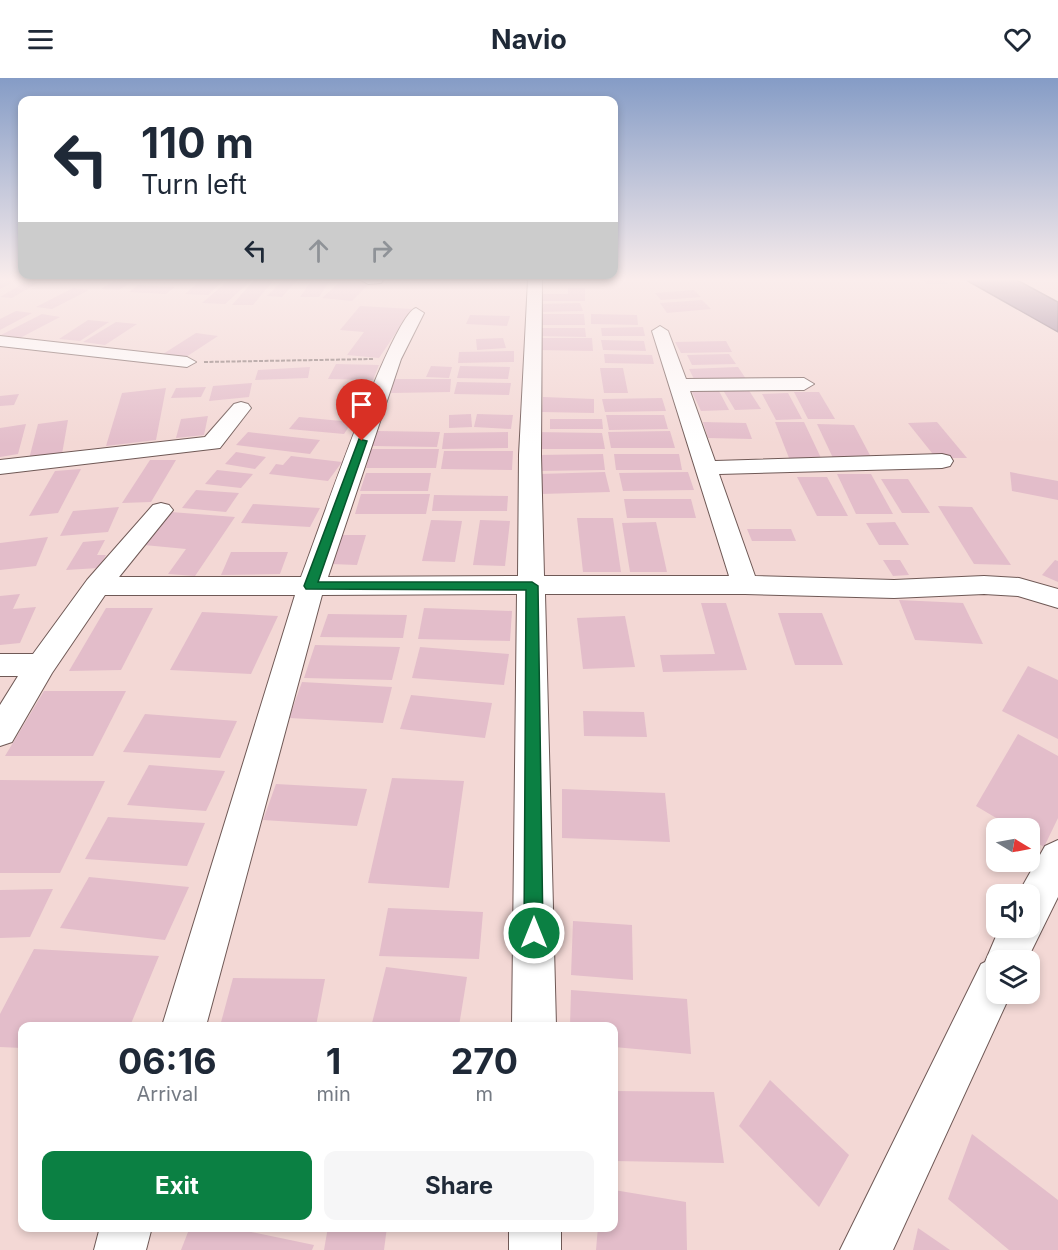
<!DOCTYPE html>
<style>
body{margin:0;font-family:Inter,sans-serif;background:#f6f6f7;color:#1f2937;height:100vh;display:flex;flex-direction:column;font-size:22px;white-space:nowrap}
*{box-sizing:border-box;margin:0}
p{font-size:20px;color:#747a83}
.icon{flex:none;width:33px;height:33px;fill:none;stroke:currentColor;stroke-width:2;stroke-linecap:round;stroke-linejoin:round}
.map{position:relative;flex:1;overflow:hidden}
.drawer{position:absolute;left:18px;top:944px;width:600px;height:210px;display:flex;flex-direction:column;background:#fff;border-radius:12px;box-shadow:0 3px 9px #0003}
.drawer>*{flex:none}
.hud{position:absolute;left:18px;top:18px;width:600px;height:183px;border-radius:12px;box-shadow:0 3px 9px #0003;background:#fff;color:#1f2937;overflow:hidden}
.needle{width:39px;rotate:100deg}
.controls{position:absolute;left:986px;top:740px;display:grid;gap:12px}
.controls a{display:grid;place-items:center;width:54px;height:54px;border-radius:12px;background:#fff;box-shadow:0 3px 9px #0003;font-size:30px}
.pin{position:absolute;display:grid;place-items:center;width:51px;height:51px;color:#fff;margin:-62px -26px;border-radius:50% 50% 50% 0;rotate:-45deg;box-shadow:0 0 6px #0007}
.pin .icon{rotate:45deg}
.me{position:absolute;width:66px;margin:-33px;rotate:0deg;stroke-linejoin:round;filter:drop-shadow(0 0 4px #0008)}
.turn{display:flex;align-items:center;gap:21px;height:126px;padding:0 24px;font-size:27px}
.turn .icon{width:78px;height:78px;stroke-width:2.5}
.turn b{display:block;font-size:42px;line-height:51px}
.lanes{display:flex;align-items:center;height:57px;padding:0 24px;background:#0003;justify-content:center;gap:30px;direction:ltr}
.lanes .off{opacity:.35}
.eta{display:flex;justify-content:space-evenly;align-items:center;height:102px;text-align:center}
.eta b{font-size:36px;font-weight:700;line-height:42px}
.primary-button{display:flex;gap:12px;margin-top:auto;padding:12px 24px}
.primary-button a{flex:1;height:69px;border-radius:12px;background:#0b8043;color:#fff;font-size:24px;font-weight:700;line-height:69px;text-align:center}
.primary-button a+a{background:#f6f6f7;color:#1f2937}
header{display:flex;justify-content:space-between;align-items:center;height:78px;padding:0 24px;background:#fff;font-size:27px;font-weight:700}
.map>svg:first-child{display:block}
</style>
<header><svg class="icon" aria-label="menu" viewBox="0 0 24 24"><path d="M4 6h16M4 12h16M4 18h16"/></svg>Navio<svg class="icon" aria-label="heart" viewBox="0 0 24 24"><path d="M12 20l-8-8c-3-5 5-10 8-4 3-6 11-1 8 4z"/></svg></header>
<div class="map">
<svg width="1058" height="1172" viewBox="0 0 1058 1172">
<rect width="100%" height="100%" fill="#f3d8d5"/>
<path fill="#907992" stroke="#6e5c6d" stroke-width="1.5" d="M966 202H1017L1058 224V254Z"/>
<g fill="#e3bdca">
<path d="M0 202H5L16 203 0 211Z"/>
<path d="M201 202H224L208 217 185 216Z"/>
<path d="M229 202H252L225 226 202 225Z"/>
<path d="M254 202H274L253 227H232Z"/>
<path d="M283 202H297L282 219 267 218Z"/>
<path d="M923 202H943L948 206H928Z"/>
<path d="M114 203 131 204 119 212 101 211Z"/>
<path d="M311 203 329 204 319 219H300Z"/>
<path d="M340 204 369 206 352 223 322 220Z"/>
<path d="M24 205H37L12 220 0 219Z"/>
<path d="M138 207 175 209 166 216 129 214Z"/>
<path d="M73 210 89 212 52 231 36 229Z"/>
<path d="M568 210H585V223H540V216H568Z"/>
<path d="M694 212 701 219 661 222 655 215Z"/>
<path d="M702 222 711 231 667 235 660 225Z"/>
<path d="M580 225 583 233 537 234 536 226Z"/>
<path d="M360 228 412 231 379 280 347 277 364 254 340 252Z"/>
<path d="M16 233 32 235 0 252V241Z"/>
<path d="M42 236 60 239 20 260 1 257Z"/>
<path d="M537 236H584L585 247H537Z"/>
<path d="M591 236 637 237 638 247 591 246Z"/>
<path d="M470 237 510 238 507 248 466 246Z"/>
<path d="M88 242 109 244 80 263 59 261Z"/>
<path d="M116 244 137 246 105 267 83 264Z"/>
<path d="M643 249 645 258H602L601 250Z"/>
<path d="M537 250H585L586 259 536 258Z"/>
<path d="M196 255 218 258 186 279 163 276Z"/>
<path d="M503 260 506 270 477 272 476 261Z"/>
<path d="M536 260H592L593 273 536 272Z"/>
<path d="M601 262 644 263 646 273 603 272Z"/>
<path d="M726 263 732 274 681 275 675 264Z"/>
<path d="M514 273V284L458 285 459 274Z"/>
<path d="M604 276 652 277 654 286 605 285Z"/>
<path d="M729 276 736 286 692 287 687 277Z"/>
<path d="M336 286 379 287 373 302 328 301Z"/>
<path d="M431 288 452 289 449 300 426 299Z"/>
<path d="M460 288 510 289 508 301 457 300Z"/>
<path d="M310 289 308 300 255 302 258 292Z"/>
<path d="M738 289 746 301 695 303 689 291Z"/>
<path d="M600 290H623L628 315H604Z"/>
<path d="M394 301H451L450 314 391 315Z"/>
<path d="M457 304 511 305 509 317 454 316Z"/>
<path d="M252 305 249 319 209 323 213 308Z"/>
<path d="M206 309 201 319 171 320 176 310Z"/>
<path d="M166 310 156 362 106 368 122 315Z"/>
<path d="M748 311 761 331 735 332 723 312Z"/>
<path d="M719 313 729 332 701 333 692 314Z"/>
<path d="M794 314H819L835 341H808Z"/>
<path d="M788 315 802 341 776 342 762 316Z"/>
<path d="M19 316 14 327 0 328V318Z"/>
<path d="M543 319 594 321V335L542 334Z"/>
<path d="M662 320 666 333 605 334 602 321Z"/>
<path d="M471 336 472 349 449 350V337Z"/>
<path d="M477 336 513 337 511 351 474 349Z"/>
<path d="M606 337H664L668 351 609 352Z"/>
<path d="M208 338 204 357 176 360 181 341Z"/>
<path d="M299 339 352 344 344 356 289 351Z"/>
<path d="M550 341H602L603 351H550Z"/>
<path d="M68 342 62 376 29 381 38 346Z"/>
<path d="M703 344 746 345 752 361 708 360Z"/>
<path d="M775 344H804L821 380H789Z"/>
<path d="M937 344 967 380H936L908 345Z"/>
<path d="M26 346 18 376 0 379V350Z"/>
<path d="M817 346 854 347 872 381 833 380Z"/>
<path d="M377 353 440 354 437 369 372 368Z"/>
<path d="M670 353 675 370H611L608 354Z"/>
<path d="M248 354 320 362 310 376 236 367Z"/>
<path d="M508 354V370L442 371 444 355Z"/>
<path d="M535 354 602 355 605 371H534Z"/>
<path d="M371 371H439L436 390H366Z"/>
<path d="M444 373H513L512 392 441 391Z"/>
<path d="M236 374 266 379 255 391 225 386Z"/>
<path d="M603 376 605 392 538 393 537 377Z"/>
<path d="M614 376H679L682 392H616Z"/>
<path d="M291 378 342 384 328 403 269 396 276 386 283 387Z"/>
<path d="M150 382H176L151 424 122 425Z"/>
<path d="M81 391 58 435 29 438 55 393Z"/>
<path d="M217 392 253 396 241 410 205 406Z"/>
<path d="M605 394 610 414 541 416 539 396Z"/>
<path d="M688 394 694 412 623 413 619 395Z"/>
<path d="M1010 394 1058 403V422L1012 413Z"/>
<path d="M366 395H431L428 413H360Z"/>
<path d="M837 396H871L893 436H856Z"/>
<path d="M797 399H827L848 438H817Z"/>
<path d="M881 401H908L930 435H902Z"/>
<path d="M196 412 239 415 226 434 182 430Z"/>
<path d="M361 416H430L426 436H355Z"/>
<path d="M434 417 508 418 507 433H432Z"/>
<path d="M624 421H691L696 440H627Z"/>
<path d="M253 426 320 430 310 449 241 445Z"/>
<path d="M938 428 972 429 1011 487 974 486Z"/>
<path d="M119 429 108 454 60 458 73 433Z"/>
<path d="M171 434 235 439 195 498 168 496 186 471 144 467Z"/>
<path d="M577 440H613L621 494H583Z"/>
<path d="M431 442 462 443 455 484 422 483Z"/>
<path d="M480 442 510 443 505 488 473 487Z"/>
<path d="M656 444 667 494H630L622 445Z"/>
<path d="M895 444 909 467H879L866 445Z"/>
<path d="M747 451H791L796 463H752Z"/>
<path d="M342 457H366L357 487 331 486Z"/>
<path d="M48 459 36 488 0 492V465Z"/>
<path d="M105 462 97 477H106L99 490 66 492 83 464Z"/>
<path d="M231 474H288L280 496 221 497Z"/>
<path d="M883 482H900L909 497 893 498Z"/>
<path d="M1055 482 1058 483V504L1042 497Z"/>
<path d="M20 516 13 531 36 529 20 565 0 567V518Z"/>
<path d="M899 522 963 525 983 566 915 562Z"/>
<path d="M701 525H726L747 592 663 594 660 577 715 576Z"/>
<path d="M106 530H153L121 592 69 593Z"/>
<path d="M424 530 512 533 510 563 418 561Z"/>
<path d="M202 534 278 538 251 596 170 592Z"/>
<path d="M778 535H822L843 587H795Z"/>
<path d="M328 536 407 537 403 560 320 559Z"/>
<path d="M625 538 635 589 583 591 577 540Z"/>
<path d="M315 567 400 569 392 602 304 600Z"/>
<path d="M420 569 509 576 504 607 412 600Z"/>
<path d="M1028 588 1058 602V661L1002 633Z"/>
<path d="M302 604 392 609 383 645 289 640Z"/>
<path d="M44 613H126L93 678H5Z"/>
<path d="M411 617 492 625 485 660 400 651Z"/>
<path d="M583 633 644 634 647 659 584 658Z"/>
<path d="M145 636 237 643 220 680 123 674Z"/>
<path d="M1018 656 1058 678V740L1044 769 1029 760V750H1013L976 728Z"/>
<path d="M149 687 225 693 206 733 127 727Z"/>
<path d="M392 700 464 703 449 810 368 805Z"/>
<path d="M0 702 105 703 60 795H0Z"/>
<path d="M276 706 367 711 357 748 263 742Z"/>
<path d="M562 711 665 715 670 764 562 760Z"/>
<path d="M108 739 205 745 187 788 85 781Z"/>
<path d="M89 799 189 809 165 862 60 850Z"/>
<path d="M53 811 30 859 0 860V812Z"/>
<path d="M388 830 483 834 479 881 379 878Z"/>
<path d="M573 843 632 847 633 902 571 897Z"/>
<path d="M34 871 159 878 130 948H22V970L0 969V936Z"/>
<path d="M386 889 467 899 459 948H394L372 945Z"/>
<path d="M233 900 325 901 316 948H220Z"/>
<path d="M571 912 687 921 691 976 614 969V948H570Z"/>
<path d="M770 1002 849 1077 819 1129 739 1048Z"/>
<path d="M614 1013 714 1014 724 1085 614 1083Z"/>
<path d="M972 1056 1058 1122V1172H1009L948 1121Z"/>
<path d="M614 1112 686 1124 687 1172H596L598 1149H614Z"/>
<path d="M190 1149H227L314 1167 312 1172H181Z"/>
<path d="M328 1149H387L384 1172H324Z"/>
<path d="M918 1150 950 1172H913Z"/>
</g>
<g fill="none" stroke-linecap="round" stroke-linejoin="round">
<g stroke="#6f5956" stroke-width="2">
<g id="minor">
<path d="M361 202H383L381 205 368 206Z"/>
<path d="M528 202H542L541 377 544 498H729L652 253 660 248 668 253 686 301 804 300 814 306 804 312 690 313 715 383 942 376 950 378 953 383 950 388 942 390 719 396 755 498 894 502 984 498 1019 500 1058 511V530L1018 518 984 516 894 520 745 516H545L556 948H512L517 516 322 517 206 948H162L295 517H105L52 595 12 664 0 668V627L18 598H0V576H33L87 502 153 427 161 425 169 427 173 432 119 499H301C315 463 392 236 416 230L424 235 401 281 328 499 518 498 519 377Z"/>
<path d="M0 258 187 279 196 284 187 289 0 268Z"/>
<path d="M241 324 248 326 251 330 220 370 0 396V382L205 359 234 326Z"/>
<path d="M1058 762V819L1027 882H996V915H1011L893 1172H840L981 886 985 884 1000 849H1029V816H1018L1045 768Z"/>
<path d="M100 1149H152L146 1172H94Z"/>
<rect x="509" y="1149" width="52" height="23"/>
</g>
</g>
<path stroke="#81706e" stroke-width="2" stroke-dasharray="4 1.5" stroke-linecap="butt" d="M204 284 373 281"/>
<use href="#minor" fill="#fff" fill-rule="evenodd"/>
</g>
<linearGradient id="sky" x2="0" y2="1"><stop stop-color="#859cc6"/><stop offset="0.55" stop-color="#faedec"/><stop offset="1" stop-color="#faedec" stop-opacity="0"/></linearGradient>
<rect width="1058" height="366" fill="url(#sky)"/>
<path fill="#0b8043" stroke="#07532c" stroke-width="1.5" d="M359 361 367 363 318 504H532L538 508 543 855 540 862 534 865 527 862 524 855 526 512 306 511 304 508Z"/>
</svg>
<div class="controls">
<a><svg class="needle" viewBox="-14 -14 28 28"><path d="M0-13l5 13h-10z" fill="#e53935"/><path d="M0 13l5-13h-10z" fill="#747a83"/></svg></a>
<a><svg class="icon" aria-label="sound" viewBox="0 0 24 24"><path d="M4 9h4l5-4v14l-5-4H4zM17 9q2 3 0 6"/></svg></a>
<a><svg class="icon" aria-label="layers" viewBox="0 0 24 24"><path d="M12 4l9 5-9 5-9-5zM3 14l9 5 9-5"/></svg></a>
</div>
<div class="pin" style="left:362px;top:363px;background:#d93025"><svg class="icon" aria-label="arrive" viewBox="0 0 24 24"><path d="M6 21V4h12l-3 4 3 4H6"/></svg></div>
<svg class="me" style="left:534px;top:855px" viewBox="-20 -20 40 40"><circle r="17" fill="#0b8043" stroke="#fff" stroke-width="3"/><path d="M0-11L8 9 0 5-8 9z" fill="#fff"/></svg>
<div class="hud">
<div class="turn"><svg class="icon" aria-label="left" viewBox="0 0 24 24"><path d="M17 20v-9H6M10 6l-5 5 5 5"/></svg><div><b>110 m</b>Turn left</div></div>
<div class="lanes"><svg class="icon" aria-label="left" viewBox="0 0 24 24"><path d="M17 20v-9H6M10 6l-5 5 5 5"/></svg><svg class="icon off" aria-label="ahead" viewBox="0 0 24 24"><path d="M12 20V5M6 11l6-6 6 6"/></svg><svg class="icon off" aria-label="right" viewBox="0 0 24 24"><path d="M7 20v-9h11M14 6l5 5-5 5"/></svg></div>
</div>
<section class="drawer">
<div class="eta">
<div><b>06:16</b><p>Arrival</p></div>
<div><b>1</b><p>min</p></div>
<div><b>270</b><p>m</p></div>
</div>
<div class="primary-button"><a>Exit</a><a>Share</a></div>
</section>
</div>
